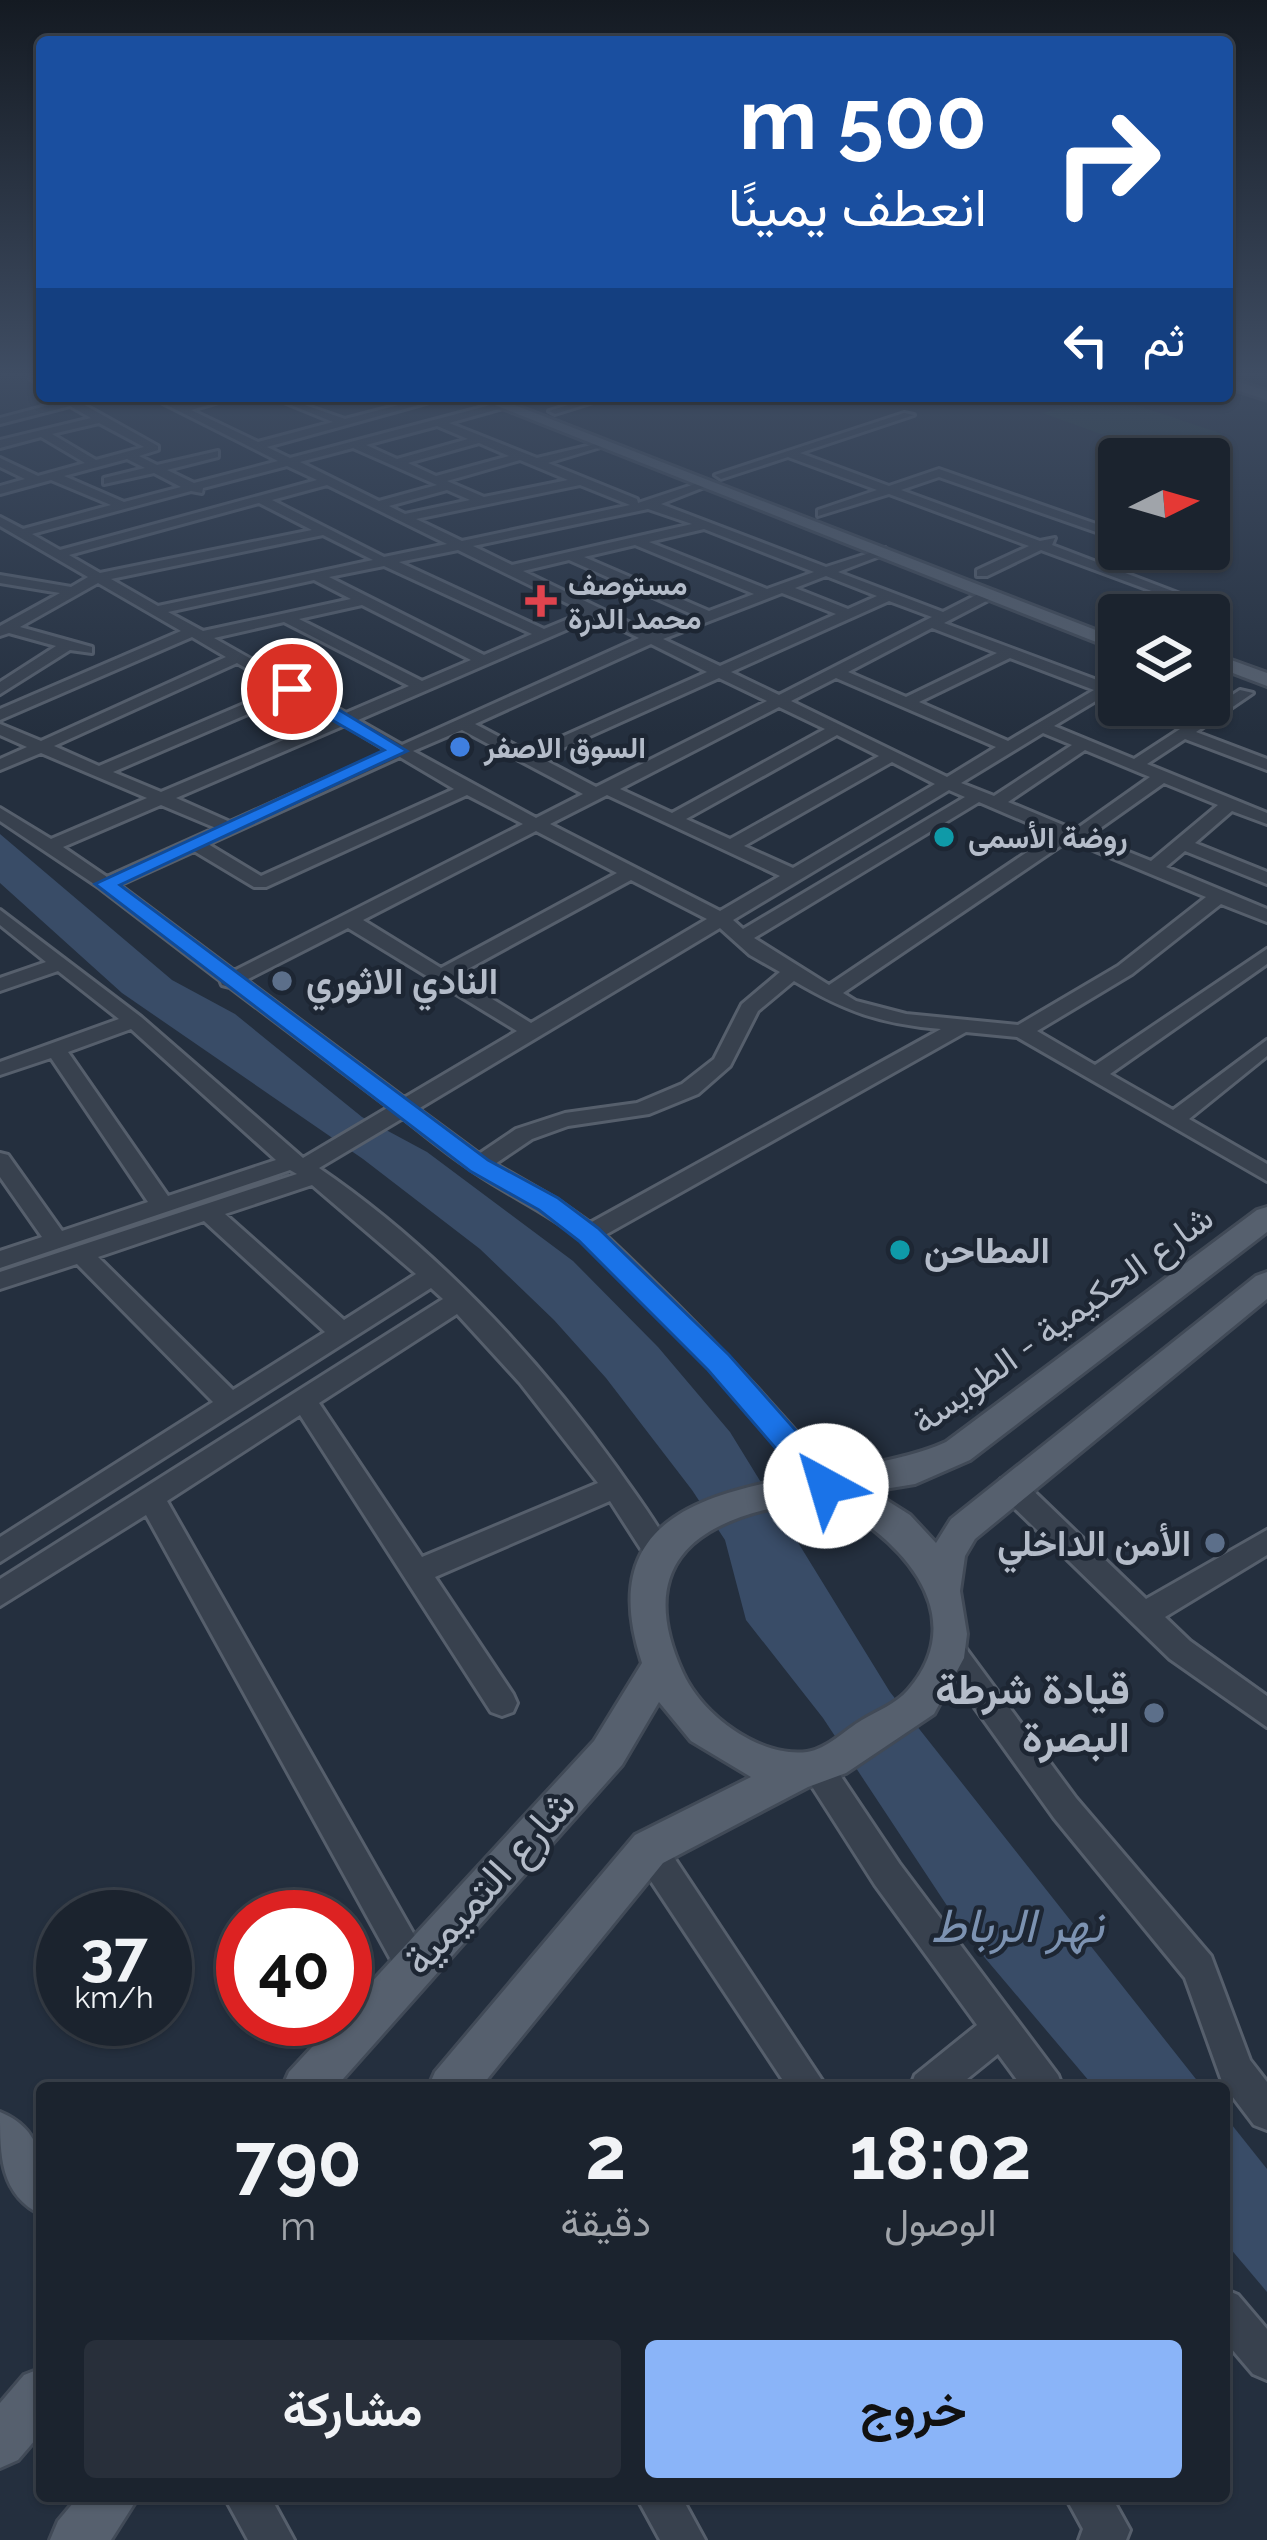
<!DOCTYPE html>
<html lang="ar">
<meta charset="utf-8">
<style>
body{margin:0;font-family:Raleway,Vazirmatn,sans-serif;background:#282f3a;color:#f1f3f6;direction:rtl;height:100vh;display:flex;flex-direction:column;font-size:45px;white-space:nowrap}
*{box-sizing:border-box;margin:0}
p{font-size:39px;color:#a0a4aa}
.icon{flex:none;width:66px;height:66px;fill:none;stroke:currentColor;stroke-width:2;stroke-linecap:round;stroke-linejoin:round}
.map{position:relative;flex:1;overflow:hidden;direction:ltr}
.drawer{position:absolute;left:36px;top:2082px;width:1194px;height:420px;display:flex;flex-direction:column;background:#1b232e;border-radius:12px;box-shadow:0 3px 9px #0004,0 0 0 3px #39404a;direction:rtl}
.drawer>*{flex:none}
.hud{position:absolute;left:36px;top:36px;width:1197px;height:366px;border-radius:12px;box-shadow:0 3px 9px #0004,0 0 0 3px #39404a;direction:rtl;background:#1a4fa0;color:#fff;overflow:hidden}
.needle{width:78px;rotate:85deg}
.controls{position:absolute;left:1098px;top:438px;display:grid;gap:24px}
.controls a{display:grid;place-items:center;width:132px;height:132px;border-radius:12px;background:#1b232e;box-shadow:0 3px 9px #0004,0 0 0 3px #39404a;font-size:60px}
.speed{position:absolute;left:36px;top:1890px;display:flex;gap:24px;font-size:60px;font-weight:700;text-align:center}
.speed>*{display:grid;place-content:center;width:156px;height:156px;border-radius:50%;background:#1b232e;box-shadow:0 3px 9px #0004,0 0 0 3px #39404a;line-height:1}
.speed small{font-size:30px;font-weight:400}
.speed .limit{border:18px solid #d22;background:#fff;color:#111}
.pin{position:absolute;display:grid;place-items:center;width:102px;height:102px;color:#fff;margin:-51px;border:6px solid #fff;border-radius:50%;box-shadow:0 3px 12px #0007}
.me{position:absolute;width:132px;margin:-66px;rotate:321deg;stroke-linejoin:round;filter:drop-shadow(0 0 9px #0008)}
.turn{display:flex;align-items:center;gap:42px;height:252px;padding:0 48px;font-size:54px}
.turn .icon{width:156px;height:156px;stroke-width:2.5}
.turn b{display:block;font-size:84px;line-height:102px}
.then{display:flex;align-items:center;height:114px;padding:0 48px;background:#0003;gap:24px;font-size:45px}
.eta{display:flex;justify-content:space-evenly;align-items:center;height:204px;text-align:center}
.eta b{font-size:72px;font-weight:700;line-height:84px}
.action{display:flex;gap:24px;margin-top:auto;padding:24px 48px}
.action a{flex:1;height:138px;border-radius:12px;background:#8ab4f8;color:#111;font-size:48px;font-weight:700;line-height:138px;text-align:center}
.action a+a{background:#282f3a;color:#f1f3f6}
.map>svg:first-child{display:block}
</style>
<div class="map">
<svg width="1267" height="2540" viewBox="0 0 1267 2540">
<rect width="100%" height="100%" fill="#242f3e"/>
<path fill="#263c3f" d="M1108 396 1223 434 1157 454 1042 413Z"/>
<g fill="#394c67">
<path d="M0 834 172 980 235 1014 362 1117 427 1152 573 1261 658 1347 730 1432 890 1692 1203 2088H1095L969 1939 823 1718 746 1620 725 1540 692 1490 606 1378 554 1320 480 1249 363 1159 122 993 0 883Z"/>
<path d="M1224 2115 1267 2169V2292L1224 2241Z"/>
</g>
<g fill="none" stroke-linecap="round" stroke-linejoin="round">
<g stroke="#565f6c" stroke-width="6">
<g id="minor">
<path d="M30 378H42V387Z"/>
<path d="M54 396H102L81 403 158 446V450L139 456 157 465 218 451V457L167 470 194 483 278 461 149 396C163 396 175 405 188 404 206 402 221 396 239 396L191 410 258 442 333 422 279 400V396L345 419 433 396H451L267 447 290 458 502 402 506 407 449 423 537 458 604 442V446L548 463 637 499 638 503 707 480V486L661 504 826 567 885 548V554L838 572 943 612 984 591H994V597L944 623 1105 683 1119 676V687L1054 726 1134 759 1240 690 1253 693 1196 732 1267 759V770L1185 739 1147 764 1267 813V824L1232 811 1195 843 1267 872V884L1185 851 1166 867 1267 909V922L1221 904 1132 974 1037 1031 1095 1065 1267 949V964L1110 1074 1173 1110 1267 1040V1056L1189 1119 1267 1164V1181L1017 1037 966 1032 605 1235C687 1312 764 1392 836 1478L840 1486 836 1494 826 1497 816 1494C746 1406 666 1308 578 1237 544 1210 504 1193 469 1168 446 1153 425 1135 403 1118L319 1168C432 1245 537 1356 617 1468 635 1494 657 1522 672 1552L668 1560 658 1564 648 1560 610 1501 435 1577 513 1694 517 1703 513 1712 502 1716 491 1712 300 1415 167 1501 425 1954 430 1966 425 1978 413 1983 401 1978 146 1515 0 1606V1579L443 1299 431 1288 0 1562V1537L213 1402 77 1264 0 1289V1272L297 1174 290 1170 0 1268V1251L42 1237 0 1177V1153L8 1155 62 1231 148 1202 51 1058 0 1075V1062L119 1019 58 971 0 991V978L46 962 0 925V910L141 1017 303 1158 389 1107 230 987 222 985 220 980 100 888 0 821V808L51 839 147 798 41 753 0 770V759L27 747 0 735V724L41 741 226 657 192 637 0 720V709L181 631 98 583 20 627 92 647V653L70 650 0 694V682L56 646 9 633 0 636V626L60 593 0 583V575L71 587 88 577 0 526V517L23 529 111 505 51 480 0 494V486L25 479 0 467V458L38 476 85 463 41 437 0 448V440L91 418 70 406 0 424V418L61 402ZM99 423 144 447 96 460 52 434ZM437 426 468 439 397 459 366 445ZM479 443 509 456 436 476 408 463ZM353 448 437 485 379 501 300 462ZM127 459 145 468 104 478V484L154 473 181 487 124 502 64 476ZM520 460 568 480 484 497 447 481ZM287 466 317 480 60 550 32 534 191 491 202 493 203 488ZM327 485 447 544 384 557 272 500ZM580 485 630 505 462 541 416 519ZM447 490 470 500 405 514 389 506ZM259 503 312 530 100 573 69 555ZM648 509 692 524 512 565 473 546ZM704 529 814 572 767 589 649 542ZM323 535 373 560 158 606 111 579ZM635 545 754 594 709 611 584 557ZM458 550 585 612 544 629 399 562ZM569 560 696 616 651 633 523 571ZM384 566 532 634 484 655 329 577ZM826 576 877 596 848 609 795 588ZM314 580 351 599 203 631 168 612ZM782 593 836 614 720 666 663 639ZM889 601 932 617 779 695 731 672ZM362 605 471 660 422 681 299 619ZM596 617 639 638 402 745 358 720ZM284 622 409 686 346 713 214 638ZM932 628 997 653 906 697 848 672ZM651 644 707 672 528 752 475 724ZM1010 658 1094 690 1008 741 919 702ZM237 663 281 688 99 766 54 746ZM719 678 767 701 596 787 541 758ZM836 678 996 747 947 777 791 701ZM292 695 333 719 161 792 113 772ZM779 707 825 729 672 813 620 789ZM345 725 388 751 230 822 176 798ZM462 730 583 794 536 818 413 751ZM1043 733 1072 745 994 796 961 783ZM837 735 879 756 730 839 686 819ZM1085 750 1150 777 1075 830 1008 802ZM400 757 454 789 261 876 208 844ZM892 762 935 784 793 868 744 846ZM1164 783 1218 805 1151 861 1089 836ZM949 790 965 797 743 929 733 920ZM467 795 523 824 234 971 119 885 194 851 254 887H266ZM607 795 780 876 720 911 550 824ZM979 802 1054 834 829 985 754 938ZM161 805 216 828 107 877 63 847ZM536 831 617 873 441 968 363 920ZM1069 840 1206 897 1118 966 1018 1025 906 1014 856 1001 843 993ZM631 880 707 919 531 1023 455 976ZM348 928 517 1031 404 1098 246 980ZM720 928 750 955 780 972 742 1004 714 1059 682 1084 637 1103 565 1113 516 1129 479 1154 418 1109ZM794 981C845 1011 880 1024 941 1029L590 1223 556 1199 495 1164 532 1139 568 1126 649 1114 698 1094 730 1066 758 1011ZM131 1029 276 1160 168 1196 68 1052ZM312 1185 416 1274 344 1320 225 1214ZM204 1221 325 1332 233 1390 98 1257ZM457 1314 520 1383 598 1483 422 1557 319 1403Z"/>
<path d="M596 396H613L555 414 549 411Z"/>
<path d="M904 413 914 415 800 453 889 486 939 469 1119 532V540L939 477 901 490 1040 541 1055 538 1052 545 1188 597 1176 600 1041 550 987 576H977V570L1029 546 889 494 818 516V510L877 490 788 457 721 479 715 475Z"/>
<path d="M1011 1476 1021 1479 1146 1599 1267 1530V1555L1165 1617 1190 1641 1267 1696V1727L1170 1659 1001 1495 997 1487 1001 1479Z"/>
<path d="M948 1634 958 1638 1076 1798 1211 1956 1250 2060 1267 2082V2130L1254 2125 1223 2084 1185 1978 1054 1818 938 1656 933 1647 938 1638Z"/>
<path d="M817 1753 828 1757 899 1863 1058 2075 1063 2088H1023L998 2054 956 2088H910L915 2075 977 2025 875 1885 806 1777 801 1767 806 1757Z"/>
<path d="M649 1834 661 1838 827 2088H788L637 1860 633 1849 637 1838Z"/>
<path d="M1224 2289 1238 2295 1267 2329V2380L1253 2374 1224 2340Z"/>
<path d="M224 2496H270L294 2540H248Z"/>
<path d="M636 2496H681L705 2540H660Z"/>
<path d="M1065 2496H1111L1130 2530 1126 2540H1079L1083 2529Z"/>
</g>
</g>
<g stroke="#414a57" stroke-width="6">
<g id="major">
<path d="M1227 378 1267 391V400L1227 387Z"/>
<path d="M472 396H491L1119 639V651Z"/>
<path d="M1209 652 1267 673V686L1209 664Z"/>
<path d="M1267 1207V1232L970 1460 915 1484 872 1491 910 1515 936 1543 951 1519 1256 1276 1267 1272V1299L975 1539 965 1556 960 1591 967 1634 964 1658 934 1714 846 1773 808 1787 663 1863 480 2088H428L435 2072 635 1835 751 1777 691 1741 659 1702 622 1765 335 2088H282L289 2072 338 2019H345V2011L594 1741 642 1663C573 1454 833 1494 946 1442L1257 1210ZM824 1500C894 1531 976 1612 908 1690 896 1704 877 1711 862 1720 845 1730 827 1749 807 1752 760 1758 702 1715 683 1673 626 1549 718 1511 824 1500Z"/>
<path d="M0 2112C48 2132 42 2171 42 2215 0 2195 0 2156 0 2112Z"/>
<path d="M42 2368V2432L18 2460 0 2468V2403L24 2375Z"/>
<path d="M79 2496H139L111 2540H50L58 2521Z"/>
</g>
</g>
<use href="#minor" fill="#38414e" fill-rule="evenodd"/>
<use href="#major" fill="#56606e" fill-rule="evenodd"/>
</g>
<linearGradient id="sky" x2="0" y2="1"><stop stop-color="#141a22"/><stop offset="0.51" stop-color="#3f4d63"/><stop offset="1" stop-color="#3f4d63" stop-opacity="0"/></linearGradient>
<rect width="1267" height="734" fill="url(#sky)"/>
<path fill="#1a73e8" stroke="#114b97" stroke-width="3" d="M285 685H298L407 751 120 885 488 1160 558 1198 598 1228 729 1355 837 1477 842 1486 837 1495H816L708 1370 579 1241 539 1210 470 1171 95 884 384 750 285 693Z"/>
<path fill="#e0444e" stroke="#1d2633" stroke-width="4.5" d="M535 583h12v12h12v12h-12v12h-12v-12h-12v-12h12z"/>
<circle fill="#3f7fe0" stroke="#1d2633" stroke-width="4.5" cx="460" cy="747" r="12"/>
<g fill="#0f9aa8" stroke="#1d2633" stroke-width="4.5">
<circle cx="944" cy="837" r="12"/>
<circle cx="900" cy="1250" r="12"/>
</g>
<g fill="#5c6f8a" stroke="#1d2633" stroke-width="4.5">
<circle cx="282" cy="981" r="12"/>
<circle cx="1215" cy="1543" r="12"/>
<circle cx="1154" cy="1713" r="12"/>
</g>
<g text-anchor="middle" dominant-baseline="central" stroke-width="9" stroke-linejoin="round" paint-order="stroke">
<g font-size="30" font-weight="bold" fill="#b4bcc9" stroke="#1d2633" text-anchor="start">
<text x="568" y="584">مستوصف<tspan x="568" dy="34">محمد الدرة</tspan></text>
<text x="484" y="747">السوق الاصفر</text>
<text x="968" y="837">روضة الأسمى</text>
</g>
<g font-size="36" font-weight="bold" fill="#b4bcc9" stroke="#1d2633" text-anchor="start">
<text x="306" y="981">النادي الاثوري</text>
<text x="924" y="1250">المطاحن</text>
<text x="1191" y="1543" text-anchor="end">الأمن الداخلي</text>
</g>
<g font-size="36" fill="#b4bcc9" stroke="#1d2633">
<text transform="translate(1062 1319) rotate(-36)">شارع الحكيمية - الطويسة</text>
</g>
<g font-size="42" font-weight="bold" fill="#b4bcc9" stroke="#1d2633" text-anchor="end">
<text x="1130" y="1689">قيادة شرطة<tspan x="1130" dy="48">البصرة</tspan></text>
</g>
<g font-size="42" fill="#b4bcc9" stroke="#1d2633">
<text transform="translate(489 1882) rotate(-48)">شارع التميمية</text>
</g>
<g font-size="48" font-style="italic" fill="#7c92b1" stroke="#1d2633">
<text x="1017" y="1925">نهر الرباط</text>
</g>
</g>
</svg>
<div class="controls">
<a><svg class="needle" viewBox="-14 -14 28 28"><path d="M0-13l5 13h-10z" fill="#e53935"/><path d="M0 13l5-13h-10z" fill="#a0a4aa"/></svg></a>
<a><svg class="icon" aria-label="layers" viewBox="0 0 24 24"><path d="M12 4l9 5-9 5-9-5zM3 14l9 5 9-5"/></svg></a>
</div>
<div class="speed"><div>37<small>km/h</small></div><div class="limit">40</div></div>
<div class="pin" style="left:292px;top:689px;background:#d93025"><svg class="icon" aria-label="arrive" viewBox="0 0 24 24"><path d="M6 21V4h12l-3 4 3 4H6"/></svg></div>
<svg class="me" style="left:826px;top:1486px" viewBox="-20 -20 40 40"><circle r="19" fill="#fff"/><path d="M0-13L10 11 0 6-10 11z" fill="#1a73e8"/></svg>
<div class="hud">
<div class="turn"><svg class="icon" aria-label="right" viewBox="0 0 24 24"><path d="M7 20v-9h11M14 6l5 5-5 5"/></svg><div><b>500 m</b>انعطف يمينًا</div></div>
<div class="then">ثم<svg class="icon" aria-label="left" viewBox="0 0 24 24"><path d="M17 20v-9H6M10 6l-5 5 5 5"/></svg></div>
</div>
<section class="drawer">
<div class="eta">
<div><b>18:02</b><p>الوصول</p></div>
<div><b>2</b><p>دقيقة</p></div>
<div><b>790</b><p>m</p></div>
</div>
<div class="action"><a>خروج</a><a>مشاركة</a></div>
</section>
</div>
